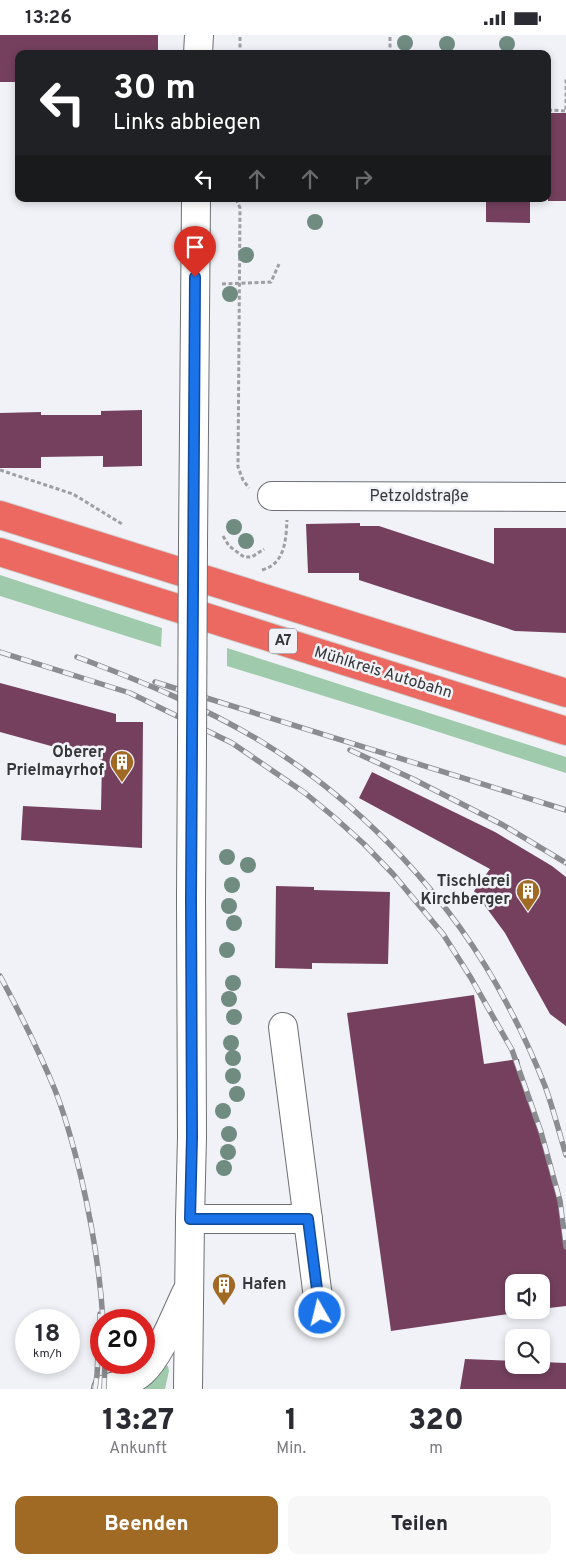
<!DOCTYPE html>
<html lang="de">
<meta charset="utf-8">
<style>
body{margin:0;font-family:Overpass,sans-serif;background:#f7f7f7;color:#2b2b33;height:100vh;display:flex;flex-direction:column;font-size:19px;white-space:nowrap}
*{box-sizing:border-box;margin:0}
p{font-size:16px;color:#7c7c81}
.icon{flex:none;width:28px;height:28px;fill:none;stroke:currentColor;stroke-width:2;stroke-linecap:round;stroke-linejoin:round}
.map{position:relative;height:1354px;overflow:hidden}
.side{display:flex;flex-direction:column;background:#fff;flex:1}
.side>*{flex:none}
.top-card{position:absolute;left:15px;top:15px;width:536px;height:152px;border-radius:10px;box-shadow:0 2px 8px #0003;background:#202124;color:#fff;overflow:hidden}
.fabs{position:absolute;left:505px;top:1239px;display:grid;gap:10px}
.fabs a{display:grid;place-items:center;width:45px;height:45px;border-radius:10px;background:#fff;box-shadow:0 2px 8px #0003;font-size:25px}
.speed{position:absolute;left:15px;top:1274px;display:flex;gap:10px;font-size:25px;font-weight:700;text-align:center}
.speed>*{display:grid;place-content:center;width:65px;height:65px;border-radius:50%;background:#fff;box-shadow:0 2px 8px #0003;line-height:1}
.speed small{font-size:12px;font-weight:400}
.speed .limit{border:8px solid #d22;background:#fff;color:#111}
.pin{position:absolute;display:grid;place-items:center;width:42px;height:42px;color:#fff;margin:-51px -21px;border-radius:50% 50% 50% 0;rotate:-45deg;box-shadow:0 0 5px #0007}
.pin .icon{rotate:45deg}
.me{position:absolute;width:55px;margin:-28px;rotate:352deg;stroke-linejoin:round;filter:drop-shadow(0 0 4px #0008)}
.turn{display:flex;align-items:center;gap:18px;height:105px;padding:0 15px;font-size:22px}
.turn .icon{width:65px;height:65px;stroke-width:2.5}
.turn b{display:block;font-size:35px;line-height:42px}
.lanes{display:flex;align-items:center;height:48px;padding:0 15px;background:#0003;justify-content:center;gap:25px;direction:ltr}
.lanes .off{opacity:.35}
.eta{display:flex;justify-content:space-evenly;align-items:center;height:85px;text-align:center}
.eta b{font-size:30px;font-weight:800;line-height:35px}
.primary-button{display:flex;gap:10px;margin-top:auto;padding:10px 15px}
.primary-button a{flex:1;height:58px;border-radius:10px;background:#a06924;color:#fff;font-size:20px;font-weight:800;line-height:58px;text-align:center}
.primary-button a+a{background:#f7f7f7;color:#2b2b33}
.status{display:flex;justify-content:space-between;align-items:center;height:35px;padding:0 25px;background:#fff;direction:ltr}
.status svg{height:14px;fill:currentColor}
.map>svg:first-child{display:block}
</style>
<div class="status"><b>13:26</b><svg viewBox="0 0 49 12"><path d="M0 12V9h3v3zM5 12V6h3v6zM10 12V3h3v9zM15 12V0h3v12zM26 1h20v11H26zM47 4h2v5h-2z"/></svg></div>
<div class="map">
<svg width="566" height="1354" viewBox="0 0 566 1354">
<rect width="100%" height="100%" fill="#f0f2f7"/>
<g fill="#9fcbac">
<path d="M0 540 162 593 161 612 0 561Z"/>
<path d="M227 613 566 722V738L398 684 227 631Z"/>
<path d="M164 1330 168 1331 169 1336 165 1354H147L140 1352Z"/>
</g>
<g fill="#74405e">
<path d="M0 0H158V19H19V47H0Z"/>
<rect x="548" y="78" width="18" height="88"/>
<path d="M486 164H530V188L486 187Z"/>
<path d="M142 375V431L103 432V421L41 422V433H0V378L41 377V380H101V376Z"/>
<path d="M360 488V491H379L494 529V493H566V598L515 596 359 545V538H308L306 489Z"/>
<path d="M0 648 116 679V687H143L142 813 21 805 23 771 101 775 102 725 0 697Z"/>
<path d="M372 737 495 797 552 831 566 842V991L550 979 505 898 474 856 490 834 359 763Z"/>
<path d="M276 851 314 852V855L390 857 388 929 312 928V934L275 933Z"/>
<path d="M474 960 484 1029 519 1024 522 1045 524 1044 527 1066 532 1065 535 1087 539 1086 543 1107 546 1106 549 1128H552L554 1148 557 1147 566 1212V1271L541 1274V1248H514V1275H536L391 1296 347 978Z"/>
<path d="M465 1324 514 1326V1330H541V1327L566 1328V1354H460Z"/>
</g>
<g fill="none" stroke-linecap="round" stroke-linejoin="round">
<g stroke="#6d6f73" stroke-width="30">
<g id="minor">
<path d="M198 19 199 0"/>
<path d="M272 461 566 462"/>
<path d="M193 508 196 164"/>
<path d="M283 992 320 1278"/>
<path d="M190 1184H308"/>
<path d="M106 1354C119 1350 132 1346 142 1337 160 1321 175 1281 186 1258"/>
<path d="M188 1354 190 1184 192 1102 191 864 192 709"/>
</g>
</g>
<g stroke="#cfcfcf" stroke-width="30">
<g id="highway">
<path d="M0 480 566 658"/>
<path d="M0 517 566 696"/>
</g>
</g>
<g stroke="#9e9fa3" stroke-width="3" stroke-dasharray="4 2.5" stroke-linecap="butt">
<path d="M240 19V0"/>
<path d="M390 19V0"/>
<path d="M548 75 566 76V43"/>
<path d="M236 164 240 173 238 432 243 445 249 453"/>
<path d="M222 249 271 247 279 229"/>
<path d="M0 435 73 459 122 489"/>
<path d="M223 501 229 511 244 522H252L264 514"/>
<path d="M262 535C285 529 286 505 287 485"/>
</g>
<use href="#minor" stroke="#fff" stroke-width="28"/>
<use href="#highway" stroke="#ec6962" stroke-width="28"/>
<g stroke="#8b8c90" stroke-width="5.5">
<g id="rail">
<path d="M0 617 130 658 232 708 305 758 334 782 364 809 393 839 443 899 471 943 512 1015 541 1097 560 1166 566 1212"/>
<path d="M77 622C141 646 204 672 262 707 362 768 453 865 507 969 521 995 534 1023 545 1051 553 1073 559 1097 566 1120"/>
<path d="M155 647 566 775"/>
<path d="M350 715 413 744 503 790 566 828"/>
<path d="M0 941C20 978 39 1016 55 1055 66 1083 74 1113 81 1142 92 1189 100 1237 103 1285"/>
<path d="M95 1354 97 1340 100 1279"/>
<path d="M104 1354 105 1328"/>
</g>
</g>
<use href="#rail" stroke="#f0f2f7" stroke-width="4" stroke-dasharray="11" stroke-linecap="butt"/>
<g stroke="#6d6f73" stroke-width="30" stroke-linecap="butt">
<path id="minor-bridge" d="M192 709 193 508"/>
</g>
<use href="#minor-bridge" stroke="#fff" stroke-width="28"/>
</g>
<g fill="#708b80">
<circle cx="405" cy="8" r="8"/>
<circle cx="447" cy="9" r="8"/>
<circle cx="507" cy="9" r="8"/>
<circle cx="315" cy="187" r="8"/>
<circle cx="246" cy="220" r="8"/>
<circle cx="230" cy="259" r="8"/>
<circle cx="234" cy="492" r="8"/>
<circle cx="246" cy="506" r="8"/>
<circle cx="227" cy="822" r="8"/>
<circle cx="248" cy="830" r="8"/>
<circle cx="232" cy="850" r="8"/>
<circle cx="229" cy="871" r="8"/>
<circle cx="234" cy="888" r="8"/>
<circle cx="227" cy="915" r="8"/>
<circle cx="233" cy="948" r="8"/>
<circle cx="229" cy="964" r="8"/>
<circle cx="234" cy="982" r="8"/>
<circle cx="231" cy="1008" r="8"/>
<circle cx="233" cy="1023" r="8"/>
<circle cx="233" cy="1041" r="8"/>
<circle cx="237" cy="1059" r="8"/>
<circle cx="223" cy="1076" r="8"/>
<circle cx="229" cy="1099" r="8"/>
<circle cx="228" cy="1117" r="8"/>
<circle cx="224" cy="1133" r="8"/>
</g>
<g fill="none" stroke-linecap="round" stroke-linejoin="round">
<g stroke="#114b97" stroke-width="12">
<path id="route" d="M195 242 191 864 192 1102 190 1184H308L320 1278"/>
</g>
<use href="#route" stroke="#1a73e8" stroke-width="9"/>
</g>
<defs>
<g id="building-pin" transform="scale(1.25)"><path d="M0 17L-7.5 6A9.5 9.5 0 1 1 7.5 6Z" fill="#a06924" stroke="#f0f2f7"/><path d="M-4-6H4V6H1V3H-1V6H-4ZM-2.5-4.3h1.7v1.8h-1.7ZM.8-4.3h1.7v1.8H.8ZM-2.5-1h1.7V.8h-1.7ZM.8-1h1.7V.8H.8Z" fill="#fff"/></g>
</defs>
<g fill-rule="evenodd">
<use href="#building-pin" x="122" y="727"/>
<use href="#building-pin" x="528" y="856"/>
<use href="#building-pin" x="224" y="1250"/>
</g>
<g text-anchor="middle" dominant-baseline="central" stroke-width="5" stroke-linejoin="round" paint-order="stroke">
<rect fill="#f0f2f7" stroke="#6d6e71" stroke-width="1" x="269" y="593.5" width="28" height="25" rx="4"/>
<g font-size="15" font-weight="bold" fill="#353638">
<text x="283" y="606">A7</text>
</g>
<g font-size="16" fill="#353638" stroke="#f0f2f7">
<text x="419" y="462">Petzoldstraße</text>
<text transform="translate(383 638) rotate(17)">Mühlkreis Autobahn</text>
</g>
<g font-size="16" font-weight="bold" fill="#353638" stroke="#f0f2f7" text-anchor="end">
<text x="104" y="718">Oberer<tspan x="104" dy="18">Prielmayrhof</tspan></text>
<text x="510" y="847">Tischlerei<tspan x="510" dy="18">Kirchberger</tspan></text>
<text x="242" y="1250" text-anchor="start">Hafen</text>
</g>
</g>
</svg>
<div class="fabs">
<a><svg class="icon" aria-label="sound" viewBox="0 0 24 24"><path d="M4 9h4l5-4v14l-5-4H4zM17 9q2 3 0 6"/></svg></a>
<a><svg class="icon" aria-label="search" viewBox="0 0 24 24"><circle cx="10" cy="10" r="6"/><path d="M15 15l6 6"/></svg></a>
</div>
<div class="speed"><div>18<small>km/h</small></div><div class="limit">20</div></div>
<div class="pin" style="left:195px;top:242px;background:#d93025"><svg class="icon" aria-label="arrive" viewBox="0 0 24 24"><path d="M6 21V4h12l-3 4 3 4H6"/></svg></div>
<svg class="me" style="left:320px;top:1278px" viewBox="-20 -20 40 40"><circle r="17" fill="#1a73e8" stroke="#fff" stroke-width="3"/><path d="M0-11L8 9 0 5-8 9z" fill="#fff"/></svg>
<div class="top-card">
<div class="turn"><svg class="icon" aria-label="left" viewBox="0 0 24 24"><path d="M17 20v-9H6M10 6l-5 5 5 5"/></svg><div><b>30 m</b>Links abbiegen</div></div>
<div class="lanes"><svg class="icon" aria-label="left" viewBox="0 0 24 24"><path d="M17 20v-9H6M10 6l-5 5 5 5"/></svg><svg class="icon off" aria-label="ahead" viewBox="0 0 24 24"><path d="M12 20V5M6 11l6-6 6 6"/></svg><svg class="icon off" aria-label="ahead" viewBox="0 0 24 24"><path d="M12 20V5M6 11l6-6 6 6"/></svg><svg class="icon off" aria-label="right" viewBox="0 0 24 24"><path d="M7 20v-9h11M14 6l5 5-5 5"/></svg></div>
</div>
</div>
<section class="side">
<div class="eta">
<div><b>13:27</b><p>Ankunft</p></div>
<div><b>1</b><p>Min.</p></div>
<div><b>320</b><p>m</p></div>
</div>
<div class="primary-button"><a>Beenden</a><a>Teilen</a></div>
</section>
